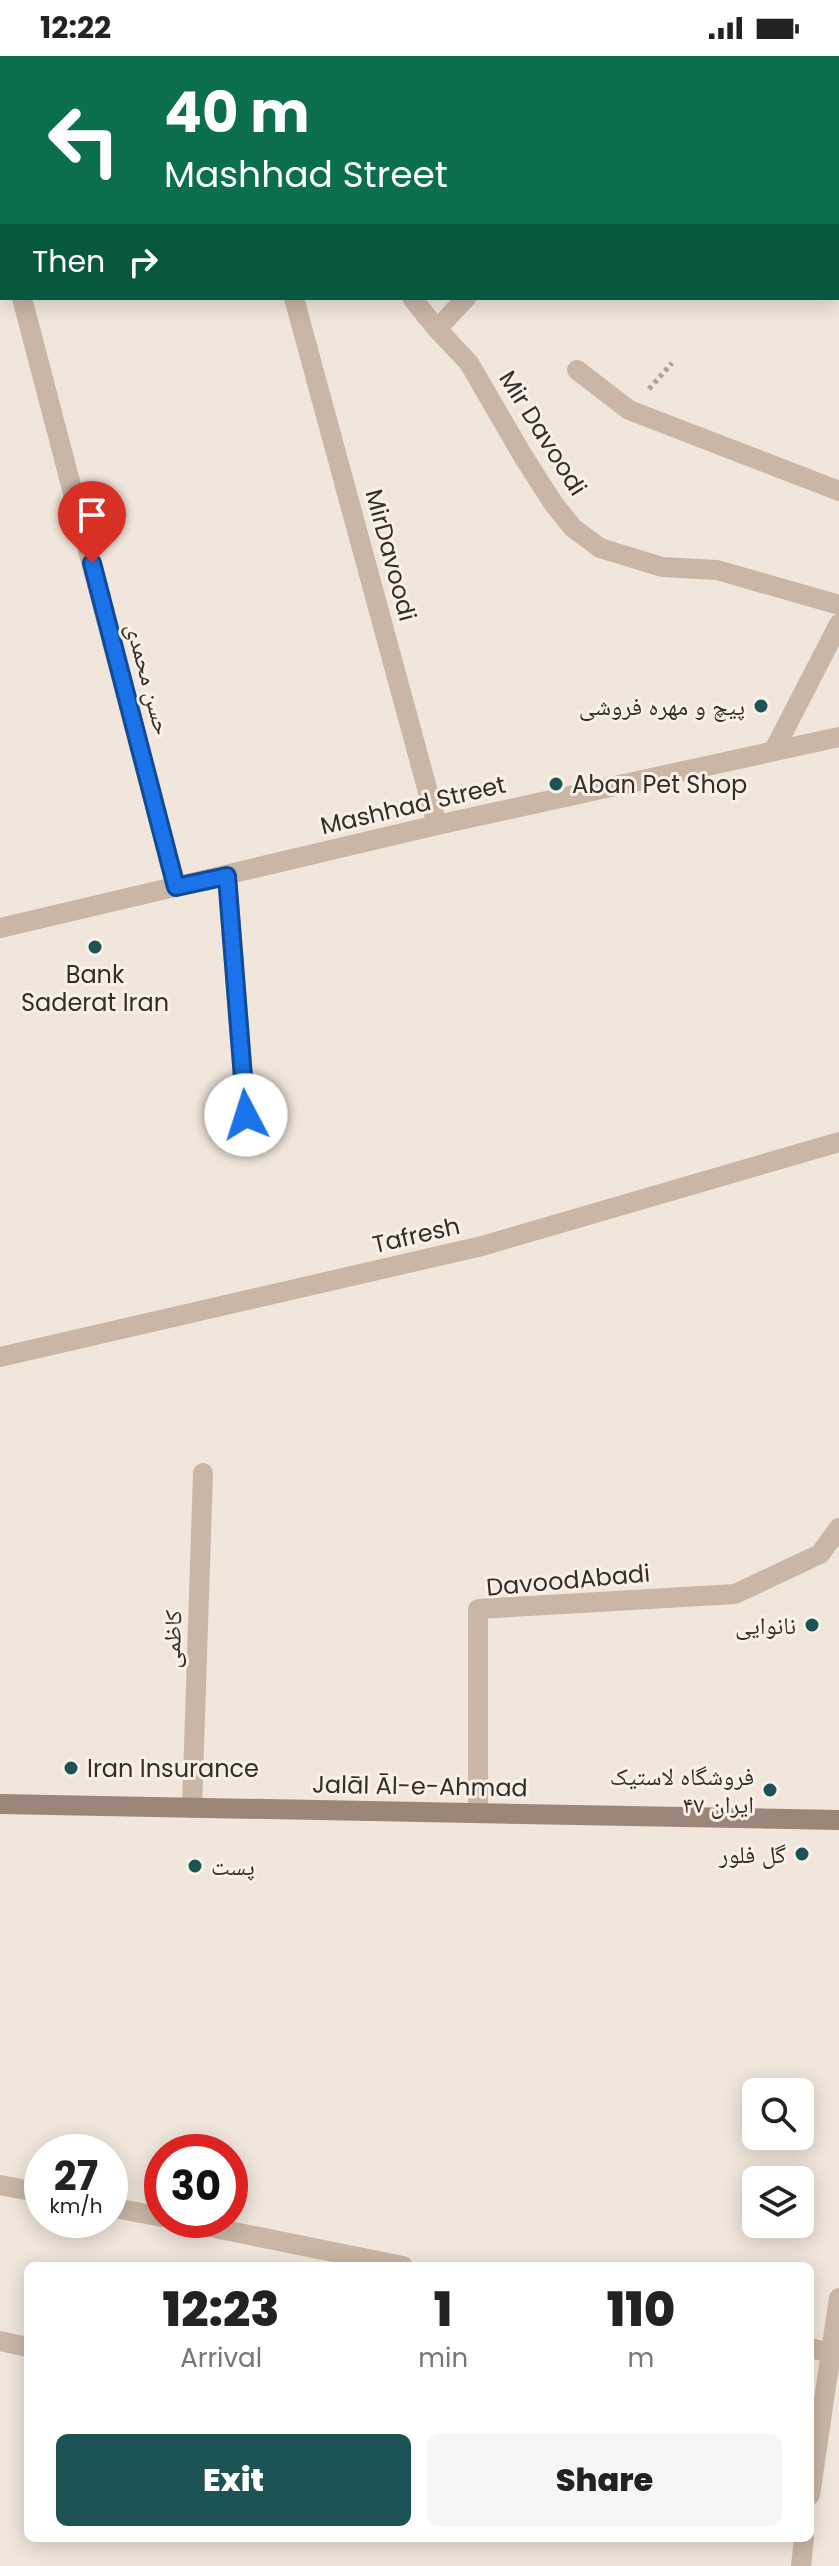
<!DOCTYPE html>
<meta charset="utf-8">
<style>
body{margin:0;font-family:Poppins,"Noto Naskh Arabic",sans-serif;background:#f6f6f6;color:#222;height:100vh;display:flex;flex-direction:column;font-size:30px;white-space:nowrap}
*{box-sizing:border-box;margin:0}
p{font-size:26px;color:#767676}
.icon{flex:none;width:44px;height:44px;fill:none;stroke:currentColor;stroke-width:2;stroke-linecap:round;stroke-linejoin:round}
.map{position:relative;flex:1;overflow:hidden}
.drawer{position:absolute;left:24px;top:2206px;width:790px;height:280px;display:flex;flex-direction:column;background:#fff;border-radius:12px;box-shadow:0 4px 20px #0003}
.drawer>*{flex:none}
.guide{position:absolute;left:0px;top:0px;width:840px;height:244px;box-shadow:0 4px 20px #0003;background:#0b6e4f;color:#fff;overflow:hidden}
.buttons{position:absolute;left:742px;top:2022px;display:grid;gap:16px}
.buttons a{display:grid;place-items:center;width:72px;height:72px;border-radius:12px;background:#fff;box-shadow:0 4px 20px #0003;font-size:40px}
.speed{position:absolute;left:24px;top:2078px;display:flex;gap:16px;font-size:40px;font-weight:700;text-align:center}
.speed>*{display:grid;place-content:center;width:104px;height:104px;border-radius:50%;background:#fff;box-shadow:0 4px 20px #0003;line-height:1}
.speed small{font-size:20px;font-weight:400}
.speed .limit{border:12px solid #d22;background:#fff;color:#111}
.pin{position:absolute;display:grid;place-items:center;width:68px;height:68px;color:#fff;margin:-82px -34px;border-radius:50% 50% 50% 0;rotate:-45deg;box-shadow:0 0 8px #0007}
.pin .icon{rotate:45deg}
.me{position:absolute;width:88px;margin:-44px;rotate:355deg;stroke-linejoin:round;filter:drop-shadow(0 0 6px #0008)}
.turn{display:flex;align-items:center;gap:28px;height:168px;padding:0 32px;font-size:36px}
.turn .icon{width:104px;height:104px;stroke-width:2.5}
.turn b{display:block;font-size:56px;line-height:68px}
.then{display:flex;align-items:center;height:76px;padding:0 32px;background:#0003;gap:16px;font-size:30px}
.eta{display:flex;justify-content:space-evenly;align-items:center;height:136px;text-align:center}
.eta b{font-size:48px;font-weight:800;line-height:56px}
.primary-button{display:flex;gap:16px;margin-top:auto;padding:16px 32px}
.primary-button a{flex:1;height:92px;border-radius:12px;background:#1e5356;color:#fff;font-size:32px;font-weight:800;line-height:92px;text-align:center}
.primary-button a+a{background:#f6f6f6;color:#222}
.status{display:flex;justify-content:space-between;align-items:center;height:56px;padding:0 40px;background:#fff;direction:ltr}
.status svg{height:22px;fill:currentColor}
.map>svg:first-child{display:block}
</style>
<div class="status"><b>12:22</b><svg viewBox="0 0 49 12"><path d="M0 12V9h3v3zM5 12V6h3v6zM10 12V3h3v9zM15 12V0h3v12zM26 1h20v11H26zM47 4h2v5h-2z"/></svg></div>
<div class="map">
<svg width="839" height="2510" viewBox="0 0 839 2510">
<rect width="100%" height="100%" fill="#f1e6db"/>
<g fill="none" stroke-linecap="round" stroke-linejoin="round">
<path stroke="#b5a091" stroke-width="5" stroke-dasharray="4 4" stroke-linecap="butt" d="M649 333 672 307"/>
<g stroke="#c9b6a7" stroke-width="20">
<path d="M161 0 164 2"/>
<path d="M545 0 549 2"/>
<path d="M825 0 829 2"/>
<path d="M0 156 2 164"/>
<path d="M838 163H839"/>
<path d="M22 242 176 831"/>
<path d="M294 242 437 769"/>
<path d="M412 242 437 273 469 307 523 400 553 447 573 472 600 492 662 511 717 514 839 549"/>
<path d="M437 273 466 242"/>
<path d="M577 314 629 354 839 435"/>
<path d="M774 694 839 568"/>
<path d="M227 820 246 1059"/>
<path d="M0 1301 482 1190 839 1086"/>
<path d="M192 1752 203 1417"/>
<path d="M478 1757V1553L735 1538 820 1498 839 1472"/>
<path d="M0 2129 42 2137"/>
<path d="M110 2151 162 2161"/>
<path d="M175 2164 403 2210"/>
<path d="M0 2285 28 2291"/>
<path d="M810 2292 839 2299"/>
</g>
<g stroke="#c9b6a7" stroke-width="20">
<path d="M0 872 437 769 839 681"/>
<path d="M810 2439 839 2242"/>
<path d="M801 2510 804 2482"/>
</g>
<path stroke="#9c8579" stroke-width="20" d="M0 1748 839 1764"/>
</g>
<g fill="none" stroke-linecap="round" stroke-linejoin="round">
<g stroke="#114b97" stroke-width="20">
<path id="route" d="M92 507 176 831 227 820 246 1059"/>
</g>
<use href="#route" stroke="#1a73e8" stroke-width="14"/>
</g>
<g fill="#1e5356" stroke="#f9f0e7" stroke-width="3">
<circle cx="761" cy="650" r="8"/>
<circle cx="556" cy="728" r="8"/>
<circle cx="95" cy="891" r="8"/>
<circle cx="812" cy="1569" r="8"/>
<circle cx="71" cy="1712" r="8"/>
<circle cx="770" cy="1734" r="8"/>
<circle cx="802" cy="1798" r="8"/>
<circle cx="195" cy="1810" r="8"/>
</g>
<g text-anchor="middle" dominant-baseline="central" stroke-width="6" stroke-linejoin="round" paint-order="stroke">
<g font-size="24" fill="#362c28" stroke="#f9f0e7">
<text transform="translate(543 377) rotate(58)">Mir Davoodi</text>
<text transform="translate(391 499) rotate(75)">MirDavoodi</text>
<text transform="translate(149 623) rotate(75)">حسن محمدی</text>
<text transform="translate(413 749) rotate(-13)">Mashhad Street</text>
<text transform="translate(416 1179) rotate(-13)">Tafresh</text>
<text transform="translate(568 1524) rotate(-5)">DavoodAbadi</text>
<text transform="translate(172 1583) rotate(-88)">کاظمی</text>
<text transform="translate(420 1730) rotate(1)">Jalāl Āl-e-Ahmad</text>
</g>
<g font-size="24" fill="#362c28" stroke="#f9f0e7" text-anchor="end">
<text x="745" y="650">پیچ و مهره فروشی</text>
<text x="572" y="728" text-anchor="start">Aban Pet Shop</text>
<text x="95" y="918" text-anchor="middle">Bank<tspan x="95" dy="28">Saderat Iran</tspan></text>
<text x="796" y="1569">نانوایی</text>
<text x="87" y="1712" text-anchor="start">Iran Insurance</text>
<text x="754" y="1720">فروشگاه لاستیک<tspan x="754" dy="28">ایران ۴۷</tspan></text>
<text x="786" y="1798">گل فلور</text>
<text x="211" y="1810" text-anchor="start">پست</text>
</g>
</g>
</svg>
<div class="buttons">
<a><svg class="icon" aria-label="search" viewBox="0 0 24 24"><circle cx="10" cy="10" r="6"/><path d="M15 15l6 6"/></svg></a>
<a><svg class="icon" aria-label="layers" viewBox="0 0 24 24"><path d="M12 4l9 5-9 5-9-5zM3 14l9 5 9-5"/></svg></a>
</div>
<div class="speed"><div>27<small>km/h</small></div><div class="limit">30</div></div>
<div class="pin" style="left:92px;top:507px;background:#d93025"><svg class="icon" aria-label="arrive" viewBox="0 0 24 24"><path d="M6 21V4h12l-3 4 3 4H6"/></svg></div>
<svg class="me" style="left:246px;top:1059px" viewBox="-20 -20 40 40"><circle r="19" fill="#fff"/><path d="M0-13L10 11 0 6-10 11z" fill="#1a73e8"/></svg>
<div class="guide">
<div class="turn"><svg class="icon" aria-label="left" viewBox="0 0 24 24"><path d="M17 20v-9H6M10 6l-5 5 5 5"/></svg><div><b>40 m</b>Mashhad Street</div></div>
<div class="then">Then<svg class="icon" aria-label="right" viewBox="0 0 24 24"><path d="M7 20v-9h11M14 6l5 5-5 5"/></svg></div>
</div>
<section class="drawer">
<div class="eta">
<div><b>12:23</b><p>Arrival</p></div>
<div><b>1</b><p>min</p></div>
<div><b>110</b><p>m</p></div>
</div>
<div class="primary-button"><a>Exit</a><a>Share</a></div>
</section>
</div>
